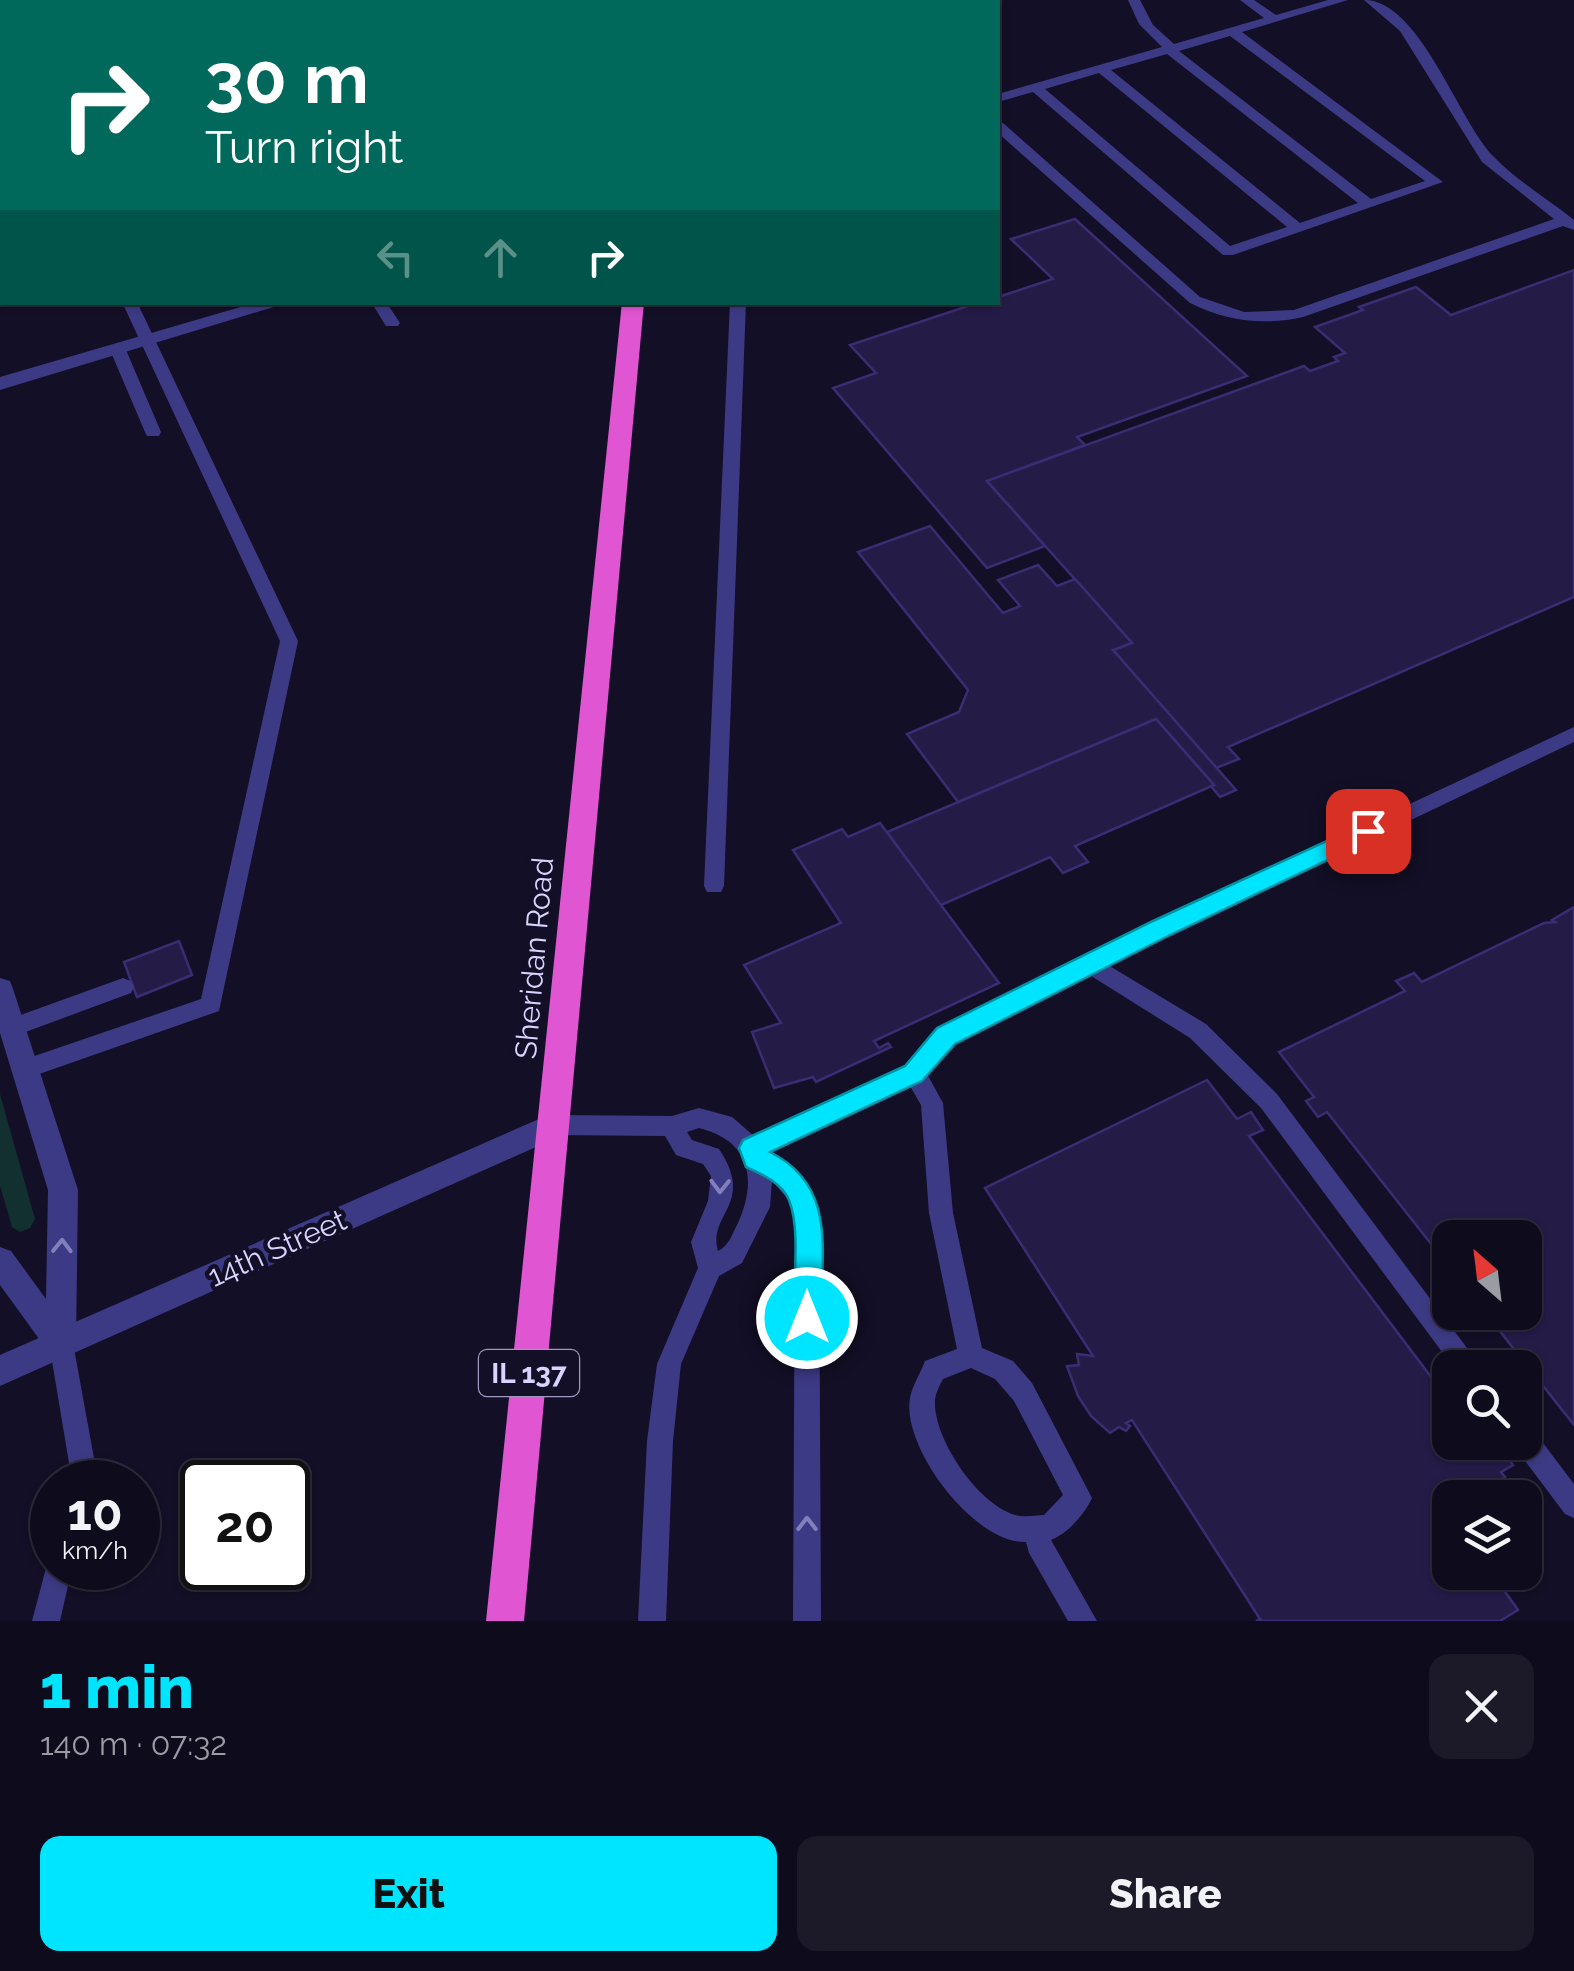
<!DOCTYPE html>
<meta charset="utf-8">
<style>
body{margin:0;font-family:Raleway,sans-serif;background:#1c1929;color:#f1f3f6;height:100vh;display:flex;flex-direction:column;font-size:38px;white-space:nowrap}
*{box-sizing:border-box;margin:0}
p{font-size:32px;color:#9b9ba3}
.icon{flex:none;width:55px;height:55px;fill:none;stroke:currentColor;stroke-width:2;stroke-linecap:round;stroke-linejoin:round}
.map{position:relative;height:1621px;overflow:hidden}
.panel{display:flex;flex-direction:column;background:#0e0b1c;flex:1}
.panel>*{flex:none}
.top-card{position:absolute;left:0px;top:0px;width:1000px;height:305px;box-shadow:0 2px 8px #0004,0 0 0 2px #2e2b3b;background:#00695c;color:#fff;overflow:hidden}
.needle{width:65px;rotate:332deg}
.tools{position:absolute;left:1432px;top:1220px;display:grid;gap:20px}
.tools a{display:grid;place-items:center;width:110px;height:110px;border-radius:20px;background:#0e0b1c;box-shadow:0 2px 8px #0004,0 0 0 2px #2e2b3b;font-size:50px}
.speed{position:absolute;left:30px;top:1460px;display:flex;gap:20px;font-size:50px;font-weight:700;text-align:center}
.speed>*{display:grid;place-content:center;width:130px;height:130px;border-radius:50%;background:#0e0b1c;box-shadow:0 2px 8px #0004,0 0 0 2px #2e2b3b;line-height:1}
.speed small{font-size:25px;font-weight:400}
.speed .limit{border:5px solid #111;border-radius:15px;background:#fff;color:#111}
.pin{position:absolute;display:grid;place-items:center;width:85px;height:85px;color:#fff;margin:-42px;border-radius:20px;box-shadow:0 5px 15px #0006}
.me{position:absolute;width:110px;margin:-55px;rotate:0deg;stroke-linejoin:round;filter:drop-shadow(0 0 8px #0008)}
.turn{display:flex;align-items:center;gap:35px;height:210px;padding:0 40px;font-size:45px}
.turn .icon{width:130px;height:130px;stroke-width:2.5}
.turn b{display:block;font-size:70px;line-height:85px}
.lanes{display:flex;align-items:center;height:95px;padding:0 40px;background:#0003;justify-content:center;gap:50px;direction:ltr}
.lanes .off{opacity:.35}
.round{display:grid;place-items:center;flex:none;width:105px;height:105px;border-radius:20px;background:#1c1929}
.summary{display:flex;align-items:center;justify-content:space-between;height:170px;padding:0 40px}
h1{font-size:60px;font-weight:800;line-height:75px;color:#00e5ff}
.cta{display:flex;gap:20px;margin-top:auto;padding:20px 40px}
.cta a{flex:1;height:115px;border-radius:20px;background:#00e5ff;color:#111;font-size:40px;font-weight:800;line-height:115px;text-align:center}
.cta a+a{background:#1c1929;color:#f1f3f6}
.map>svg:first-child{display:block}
</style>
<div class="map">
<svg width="1574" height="1621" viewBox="0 0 1574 1621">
<rect width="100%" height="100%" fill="#130f26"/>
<path fill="#12302f" d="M0 1094 35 1219 30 1228 20 1232 12 1227 0 1186Z"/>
<g fill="#241b47" stroke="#3b2d73" stroke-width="2.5">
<path d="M1075 219 1247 376 1077 437 1085 445 987 481 1045 546 987 568 833 388 876 373 850 345 980 302H998V297L1053 279 1011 239Z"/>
<path d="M1574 270V597L1228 747 1239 759 1216 768 1113 650 1132 643 987 481 1304 366 1310 371 1338 361 1334 357 1345 353 1315 327 1363 310 1359 307 1416 287 1451 315Z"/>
<path d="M930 526 1003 613 1020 606 998 580 1038 565 1057 586 1075 579 1132 643 1113 650 1236 790 1220 797 1211 786 1214 785 1156 719 958 802 907 734 959 712 968 690 858 552Z"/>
<path d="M1156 719 1214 785 1075 846 1088 862 1063 873 1050 857 939 906 887 832Z"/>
<path d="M880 823 999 983 874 1041 879 1048 888 1043 891 1047 816 1082 813 1077 774 1088 752 1032 781 1023 744 965 841 923 793 850 842 829 848 837Z"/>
<path d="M1574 907V1425L1487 1315 1477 1321 1471 1312H1525V1238H1450V1268L1327 1112 1318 1117 1306 1101 1314 1097 1279 1052 1405 991 1396 981 1414 973 1422 982 1544 923 1555 922 1552 920Z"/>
<path d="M179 941 192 975 137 997 124 962Z"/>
<path d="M1207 1080 1237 1119 1251 1112 1263 1130 1249 1136 1450 1402V1442H1496L1513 1465 1501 1472 1505 1477 1472 1498H1450L1447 1512 1450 1572H1491L1518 1610 1500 1621H1256L1260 1619 1132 1420 1126 1423 1130 1426 1126 1431 1119 1427 1110 1433 1091 1416 1078 1396 1067 1366 1079 1365 1077 1354 1093 1356 985 1188Z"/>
</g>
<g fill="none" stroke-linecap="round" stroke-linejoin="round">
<g fill="#3d3a85" fill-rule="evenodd">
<rect x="448" y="0" width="12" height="2"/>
<rect x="547" y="0" width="12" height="2"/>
<rect x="601" y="0" width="12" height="2"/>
<rect x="743" y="0" width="12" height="2"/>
<path d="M1128 0H1140L1153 25 1174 44 1264 18 1240 0H1254L1276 15 1328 0H1348L1242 32 1443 182 1233 255H1223L1033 92 998 102V94L1162 47 1139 24ZM1230 36 1425 181 1371 199 1179 51ZM1167 54 1358 203 1300 223 1111 70ZM1099 73 1287 227 1230 246 1045 89Z"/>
<path d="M1364 0C1420 0 1458 121 1494 157 1517 181 1548 199 1574 220V230L1563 226 1303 317C1263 326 1226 321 1190 303L998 133V122L1003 123 1200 297 1244 312 1294 310 1554 219 1482 162 1400 31Z"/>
<path d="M0 36 2 37V49L0 48Z"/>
<path d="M122 302H137L298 641 219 1011 25 1079 17 1076 14 1069 17 1062 201 999 280 641Z"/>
<path d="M371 302H386L400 323 398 326H386Z"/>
<path d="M730 302H746L724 886 721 892H707L704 886Z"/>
<path d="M118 345 126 350 161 432 159 436H147L145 432 110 350Z"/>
<path d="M1574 727V742L1108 965 1206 1024 1277 1094 1482 1368H1454L1261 1108 1190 1038 1088 974 954 1043 927 1074 943 1103 953 1213 982 1348 1013 1361 1032 1383 1092 1498C1085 1514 1067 1534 1051 1540L1097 1621H1068L1029 1553 1026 1542C974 1544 901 1447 910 1398 912 1386 921 1372 925 1361L957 1349 929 1213 921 1105 910 1086 766 1152C796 1168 810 1189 819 1221L821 1621H793L795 1221 787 1198 772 1181 770 1207 742 1263 719 1276 681 1364 673 1441 666 1621H638L647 1441 657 1364 698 1268 691 1242 708 1201 711 1176 703 1164 676 1155 665 1136 555 1135 547 1132 544 1125 547 1118 555 1115 672 1116 699 1108 732 1117 754 1136 906 1066 938 1029 1081 958ZM699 1128C752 1141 758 1182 736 1227 731 1237 728 1246 718 1251 707 1214 756 1204 719 1149L692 1140 687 1132ZM971 1368 995 1379 1014 1401 1063 1495 1044 1515C1037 1515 1028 1517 1020 1516 981 1510 933 1439 935 1401 935 1394 940 1385 943 1379Z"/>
<path d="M123 978 131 981 134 987 131 993 12 1037 4 1035 1 1028 4 1021Z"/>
<path d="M61 1331 70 1335 73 1343 96 1469 93 1482H67L70 1469 49 1343 52 1335Z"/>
<path d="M1525 1427 1534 1431 1574 1484V1518L1565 1514 1516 1449 1513 1442H1525Z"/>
<path d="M52 1557V1568H72L60 1621H32L46 1568Z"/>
</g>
<g fill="#3d3a85" fill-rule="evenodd">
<path d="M251 0H268L269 2H253Z"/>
<path d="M258 302H290L0 390V377Z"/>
<path d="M0 978 10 981 13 989 78 1190 76 1343 72 1354 61 1358 50 1354 0 1285V1247L11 1251 46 1299 48 1190 0 1033Z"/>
</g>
<path fill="#3d3a85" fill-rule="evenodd" d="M555 1112 565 1116 569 1125 565 1134 0 1386V1355Z"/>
<g fill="#e055d1" fill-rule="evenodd">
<path d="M652 0H670V2H653Z"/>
<path d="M622 302H644L524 1621H486Z"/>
</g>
</g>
<defs><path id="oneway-chevron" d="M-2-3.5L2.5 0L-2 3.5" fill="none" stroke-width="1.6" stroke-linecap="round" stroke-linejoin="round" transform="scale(2.5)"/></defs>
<g stroke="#837fbc">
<use href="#oneway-chevron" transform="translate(720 1186) rotate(91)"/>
<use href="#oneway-chevron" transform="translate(62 1246) rotate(-89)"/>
<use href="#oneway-chevron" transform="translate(807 1524) rotate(-90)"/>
</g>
<path fill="#00e5ff" stroke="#0095a6" stroke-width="2.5" d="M1368 822 1376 824 1379 831 1376 837 1170 935 955 1044 922 1081 770 1152C838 1186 821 1253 821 1318L817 1327 807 1331 797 1327 793 1318C793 1285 801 1229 789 1200 782 1183 762 1174 746 1167L739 1148 743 1140 905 1066 937 1028 1153 921Z"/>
<g text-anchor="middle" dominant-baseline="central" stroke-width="9" stroke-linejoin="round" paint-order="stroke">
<rect fill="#130f26" stroke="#9e99be" stroke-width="2.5" x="479" y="1350" width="100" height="46" rx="8"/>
<g font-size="28" font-weight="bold" fill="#d9d4ff">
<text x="529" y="1373">IL 137</text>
</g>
<g font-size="30" fill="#d9d4ff" stroke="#130f26">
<text transform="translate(534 958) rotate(-85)">Sheridan Road</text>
<text transform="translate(277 1248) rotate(-24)">14th Street</text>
</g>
</g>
</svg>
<div class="tools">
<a><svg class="needle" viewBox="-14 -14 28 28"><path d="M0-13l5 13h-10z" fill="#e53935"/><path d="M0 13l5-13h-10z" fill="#9b9ba3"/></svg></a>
<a><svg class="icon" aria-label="search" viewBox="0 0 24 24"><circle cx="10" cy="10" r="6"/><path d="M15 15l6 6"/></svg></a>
<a><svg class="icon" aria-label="layers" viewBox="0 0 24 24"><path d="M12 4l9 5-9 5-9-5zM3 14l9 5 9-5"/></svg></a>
</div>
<div class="speed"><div>10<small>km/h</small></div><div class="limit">20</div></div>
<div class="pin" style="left:1368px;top:831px;background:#d93025"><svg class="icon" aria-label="arrive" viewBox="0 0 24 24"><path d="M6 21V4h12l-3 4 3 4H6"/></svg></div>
<svg class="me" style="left:807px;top:1318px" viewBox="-20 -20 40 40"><circle r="17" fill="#00e5ff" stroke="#fff" stroke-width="3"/><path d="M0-11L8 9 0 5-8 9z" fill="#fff"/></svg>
<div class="top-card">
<div class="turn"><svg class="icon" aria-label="right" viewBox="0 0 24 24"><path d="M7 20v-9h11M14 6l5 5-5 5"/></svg><div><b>30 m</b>Turn right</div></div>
<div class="lanes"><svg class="icon off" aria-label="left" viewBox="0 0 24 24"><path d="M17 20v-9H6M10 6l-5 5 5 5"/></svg><svg class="icon off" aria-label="ahead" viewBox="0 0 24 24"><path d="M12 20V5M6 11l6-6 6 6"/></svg><svg class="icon" aria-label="right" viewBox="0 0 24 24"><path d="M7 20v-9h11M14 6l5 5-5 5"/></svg></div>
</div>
</div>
<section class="panel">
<div class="summary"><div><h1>1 min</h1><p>140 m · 07:32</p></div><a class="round"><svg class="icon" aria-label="close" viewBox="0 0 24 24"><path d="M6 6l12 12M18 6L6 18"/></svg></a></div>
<div class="cta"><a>Exit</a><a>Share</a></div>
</section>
